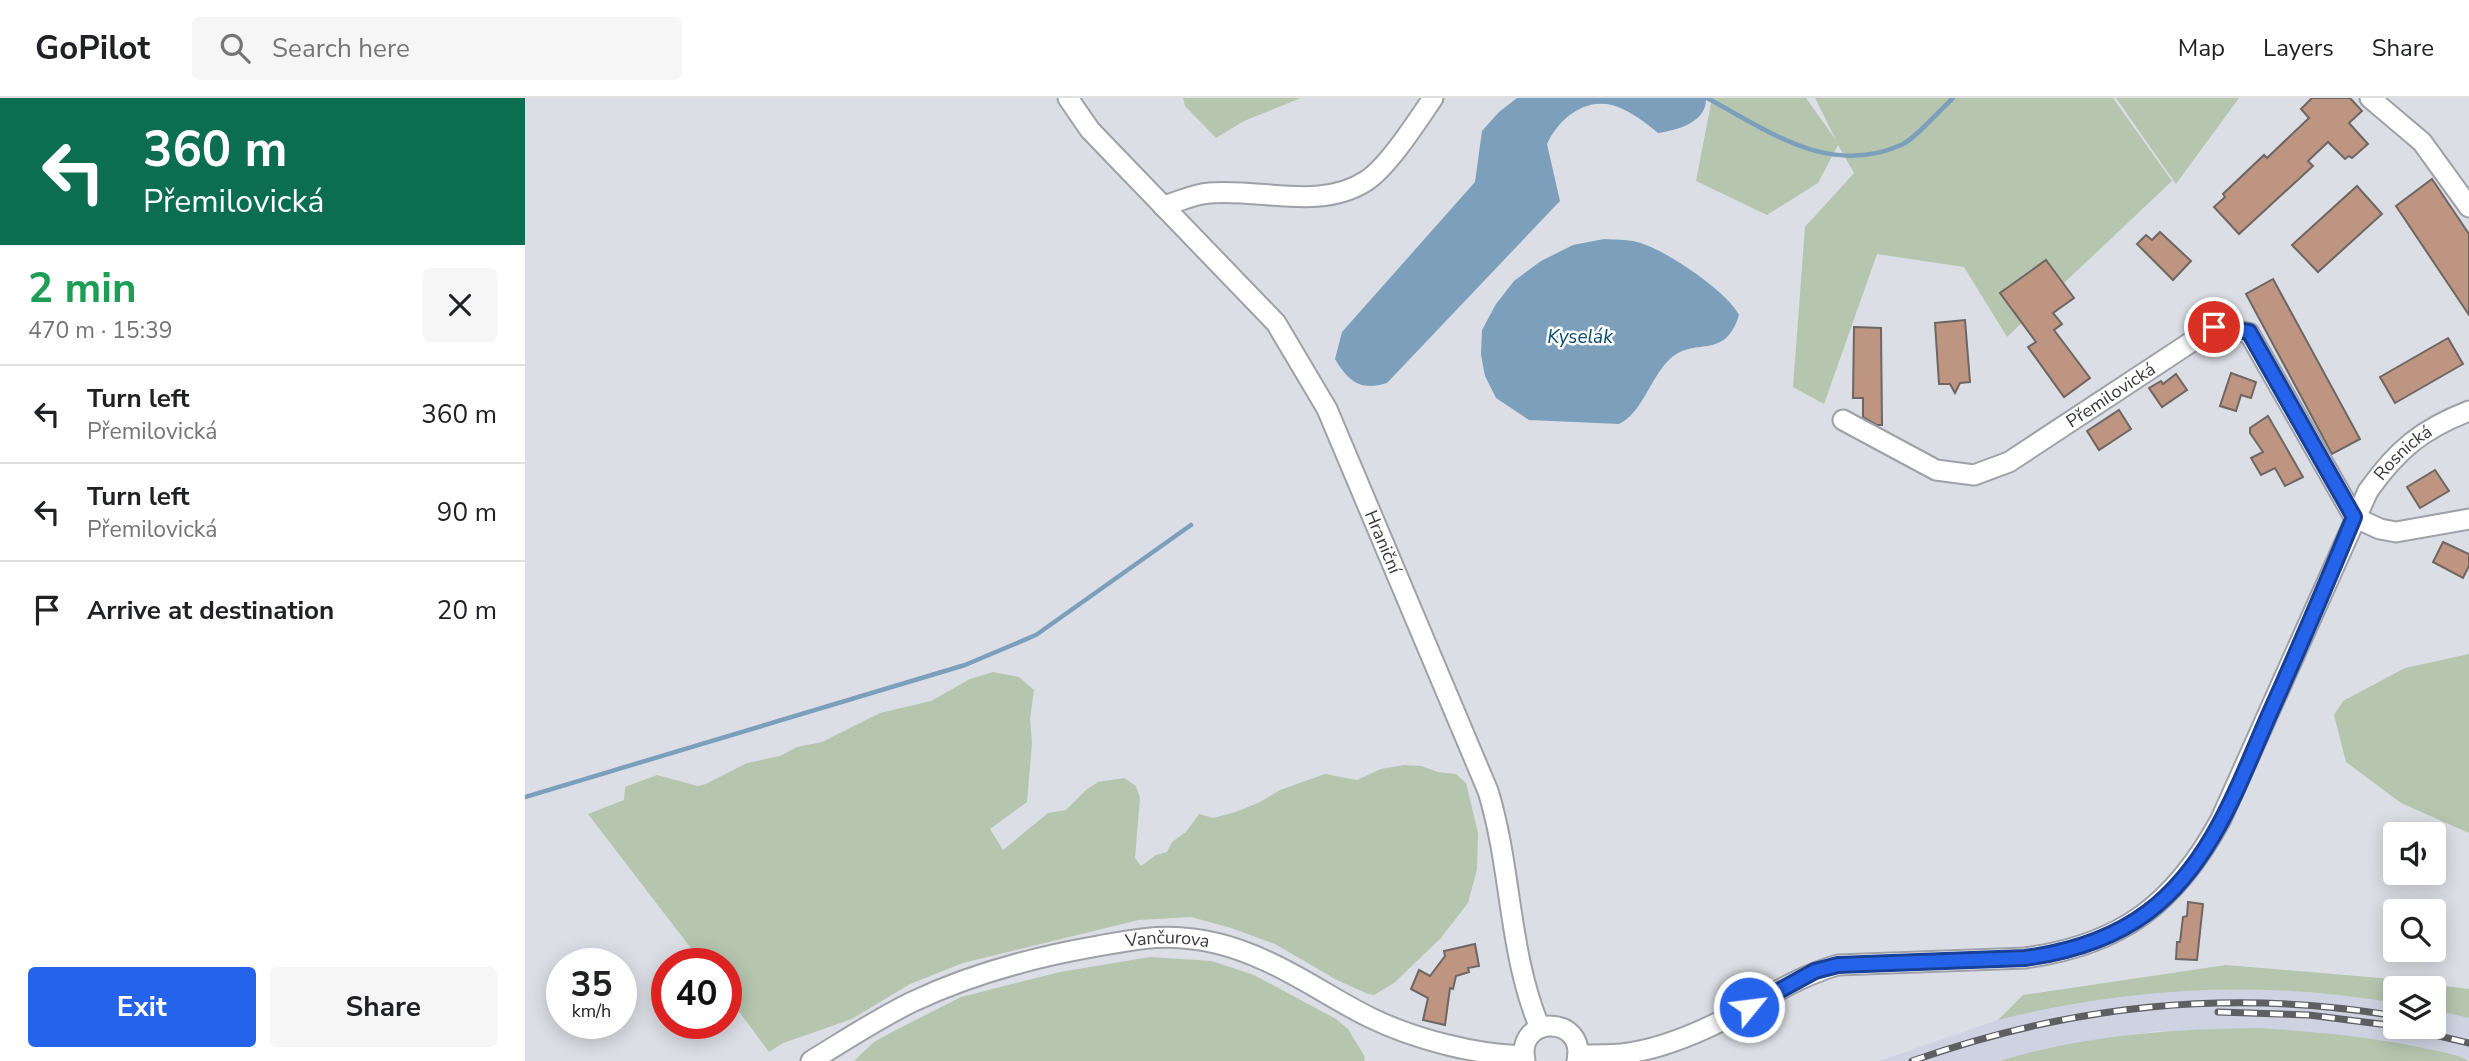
<!DOCTYPE html>
<meta charset="utf-8">
<style>
body{margin:0;font-family:"Nunito Sans",sans-serif;background:#f6f6f6;color:#202124;height:100vh;display:flex;flex-direction:column;font-size:26px;white-space:nowrap}
*{box-sizing:border-box;margin:0}
p{font-size:23px;color:#757577}
.icon{flex:none;width:38px;height:38px;fill:none;stroke:currentColor;stroke-width:2;stroke-linecap:round;stroke-linejoin:round}
.map{position:relative;flex:1;overflow:hidden}
.side{display:flex;flex-direction:column;background:#fff;width:525px}
.side>*{flex:none}
.hud{background:#0b6e4f;color:#fff;overflow:hidden}
.tools{position:absolute;left:1858px;top:724px;display:grid;gap:14px}
.tools a{display:grid;place-items:center;width:63px;height:63px;border-radius:7px;background:#fff;box-shadow:0 4px 18px #0003;font-size:35px}
.speed{position:absolute;left:21px;top:850px;display:flex;gap:14px;font-size:35px;font-weight:700;text-align:center}
.speed>*{display:grid;place-content:center;width:91px;height:91px;border-radius:50%;background:#fff;box-shadow:0 4px 18px #0003;line-height:1}
.speed small{font-size:18px;font-weight:400}
.speed .limit{border:10px solid #d22;background:#fff;color:#111}
.pin{position:absolute;display:grid;place-items:center;width:60px;height:60px;color:#fff;margin:-30px;border:4px solid #fff;border-radius:50%;box-shadow:0 2px 7px #0007}
.me{position:absolute;width:77px;margin:-38px;rotate:61deg;stroke-linejoin:round;filter:drop-shadow(0 0 5px #0008)}
.turn{display:flex;align-items:center;gap:24px;height:147px;padding:0 28px;font-size:32px}
.turn .icon{width:91px;height:91px;stroke-width:2.5}
.turn b{display:block;font-size:49px;line-height:60px}
.round{display:grid;place-items:center;flex:none;width:74px;height:74px;border-radius:7px;background:#f6f6f6}
.overview{display:flex;align-items:center;justify-content:space-between;height:119px;padding:0 28px}
h1{font-size:42px;font-weight:700;line-height:52px;color:#1e9e55}
.primary-button{display:flex;gap:14px;margin-top:auto;padding:14px 28px}
.primary-button a{flex:1;height:80px;border-radius:7px;background:#2563eb;color:#fff;font-size:28px;font-weight:700;line-height:80px;text-align:center}
.primary-button a+a{background:#f6f6f6;color:#202124}
ul{padding:0;list-style:none}
li{display:flex;align-items:center;gap:21px;height:98px;padding:0 28px;border-top:2px solid #e0e0e0}
li div{flex:1}
li b{display:block;font-size:26px}
li em{font-style:normal}
header{display:flex;align-items:center;gap:42px;box-sizing:border-box;height:98px;padding:0 35px;background:#fff;border-bottom:2px solid #e0e0e0}
header strong{font-size:33px}
nav{display:flex;gap:38px;margin-inline-start:auto;font-size:24px}
.search{width:490px;height:63px;background:#f6f6f6;display:flex;align-items:center;gap:18px;box-sizing:border-box;padding:0 24px;border-radius:7px;color:#757577;font-size:26px}
main{display:flex;flex:1;min-height:0}
.map>svg:first-child{display:block}
</style>
<header>
<strong>GoPilot</strong>
<div class="search"><svg class="icon" aria-label="search" viewBox="0 0 24 24"><circle cx="10" cy="10" r="6"/><path d="M15 15l6 6"/></svg>Search here</div>
<nav><a>Map</a><a>Layers</a><a>Share</a></nav>
</header>
<main>
<section class="side">
<div class="hud">
<div class="turn"><svg class="icon" aria-label="left" viewBox="0 0 24 24"><path d="M17 20v-9H6M10 6l-5 5 5 5"/></svg><div><b>360 m</b>Přemilovická</div></div>
</div>
<div class="overview"><div><h1>2 min</h1><p>470 m · 15:39</p></div><a class="round"><svg class="icon" aria-label="close" viewBox="0 0 24 24"><path d="M6 6l12 12M18 6L6 18"/></svg></a></div>
<ul>
<li><svg class="icon" aria-label="left" viewBox="0 0 24 24"><path d="M17 20v-9H6M10 6l-5 5 5 5"/></svg><div><b>Turn left</b><p>Přemilovická</p></div><em>360 m</em></li>
<li><svg class="icon" aria-label="left" viewBox="0 0 24 24"><path d="M17 20v-9H6M10 6l-5 5 5 5"/></svg><div><b>Turn left</b><p>Přemilovická</p></div><em>90 m</em></li>
<li><svg class="icon" aria-label="arrive" viewBox="0 0 24 24"><path d="M6 21V4h12l-3 4 3 4H6"/></svg><div><b>Arrive at destination</b></div><em>20 m</em></li>
</ul>
<div class="primary-button"><a>Exit</a><a>Share</a></div>
</section>
<div class="map">
<svg width="1944" height="963" viewBox="0 0 1944 963">
<rect width="100%" height="100%" fill="#dcdee5"/>
<path fill="#cfd3e1" d="M1736 890 1838 899 1871 905V929H1909V912L1944 920V961L1933 958 1633 933 1528 949 1475 963H1354L1473 922 1520 910 1576 900 1629 894Z"/>
<g fill="#b5c5ae">
<path d="M658 0H776L719 23 691 40 660 8Z"/>
<path d="M1187 0H1281L1311 42 1290 0H1588L1647 83 1482 239 1439 169 1352 156 1299 306 1268 289 1280 129 1329 75 1313 47 1293 85 1242 117 1171 83Z"/>
<path d="M1591 0H1714L1651 86Z"/>
<path d="M1944 556V735L1876 705 1821 664 1809 617 1818 603 1880 570Z"/>
<path d="M468 574 494 579 509 592 505 621 507 645 502 704 465 731 478 752 523 715 541 712 561 692 573 684 599 680 611 688 615 700 610 760 616 768 631 757 642 754 647 744 661 734 674 716 688 720 711 714 735 704 755 692 800 676 832 682 856 671 879 667 896 668 913 674 931 676 941 685 953 735 952 771 943 805 915 841 869 885 849 897 843 896 812 882 750 846 706 830 666 819 614 822 438 865 385 886 327 921 258 945 244 954 201 896V866H178L63 716 99 702 100 689 132 677 173 688 181 686 222 665 255 658 272 649 297 644 355 615 406 603 445 581Z"/>
<path d="M625 859 687 863 729 877 811 921 823 931 840 959 839 963H329L349 944 365 935 436 899 535 874Z"/>
<path d="M1701 867 1855 880 1944 891V920L1909 912V891H1871V905C1737 882 1605 889 1473 922L1498 897Z"/>
<path d="M1734 930C1793 934 1851 939 1908 952 1920 955 1936 957 1944 963H1475C1559 937 1647 931 1734 930Z"/>
</g>
<g fill="#7ca0bb">
<path d="M992 0H1181C1182 24 1153 32 1133 35 1121 25 1103 11 1087 7 1058 0 1033 22 1022 46L1035 103 862 285C835 293 824 284 810 261L817 234 950 84 957 33 974 14Z"/>
<path d="M1079 141C1089 142 1101 141 1112 144 1138 150 1202 193 1214 217 1199 265 1169 236 1143 263 1125 281 1117 315 1094 326L1004 322 971 300 960 278 956 257 957 232 971 206 989 183 1016 163 1048 147Z"/>
</g>
<g fill="none" stroke-linecap="round" stroke-linejoin="round">
<g stroke="#7ca0bb" stroke-width="4.5">
<path d="M1182 0C1244 33 1304 79 1376 47 1389 42 1416 11 1428 0"/>
<path d="M0 699 440 567 511 537 666 427"/>
</g>
</g>
<g fill="#bd9580" stroke="#6d6663" stroke-width="2">
<path d="M1787 0H1825L1837 13 1824 25 1843 46 1827 60 1824 58 1820 61 1803 44 1783 63 1788 68 1714 136 1689 109 1700 99 1698 96 1739 57 1742 60 1784 20 1776 11Z"/>
<path d="M1907 81 1944 136V217L1871 108Z"/>
<path d="M1832 88 1857 116 1793 174 1767 147Z"/>
<path d="M1635 134 1666 163 1648 182 1612 146 1621 137 1627 142Z"/>
<path d="M1521 162 1549 200 1528 215 1537 226 1529 232 1565 280 1539 299 1503 249 1511 244 1475 195Z"/>
<path d="M1748 181 1835 341 1807 356 1721 196Z"/>
<path d="M1440 222 1445 284 1435 285 1430 295 1425 286H1414L1410 225Z"/>
<path d="M1329 229 1356 230 1357 327H1352L1338 319V300H1328Z"/>
<path d="M1923 240 1938 266 1870 305 1855 279Z"/>
<path d="M1706 275 1731 284 1726 300 1716 297 1711 313 1695 308Z"/>
<path d="M1651 276 1662 292 1637 309 1624 290 1636 283 1638 286Z"/>
<path d="M1594 312 1606 331 1574 352 1562 333Z"/>
<path d="M1743 318 1778 379 1760 388 1750 370 1736 377 1726 360 1738 354 1725 335V330Z"/>
<path d="M1910 372 1924 393 1895 410 1882 389Z"/>
<path d="M1918 444 1944 456V468L1938 480 1908 464Z"/>
<path d="M1663 804 1678 806 1672 862 1651 861 1652 844H1655L1658 819 1662 818Z"/>
<path d="M950 846 954 868 943 870 944 874 931 878 928 891 925 890 920 927 898 922 903 900 886 891 894 872 905 878 920 858 919 853Z"/>
</g>
<g fill="none" stroke-linecap="round" stroke-linejoin="round">
<g stroke="#9fa1a8" stroke-width="23">
<g id="minor">
<path id="s1" d="M543 0 565 32 751 225 802 311 963 693C987 771 983 854 1015 930"/>
<path d="M1845 0 1897 44 1944 109"/>
<path d="M638 108C653 104 669 96 684 95 735 90 795 113 841 83 863 69 893 22 908 0"/>
<path id="s2" d="M1318 322 1411 372 1449 377 1484 364 1689 229 1724 235 1829 419 1855 431 1871 434 1944 421"/>
<path id="s3" d="M1053 957C1067 957 1082 957 1096 956 1133 952 1169 937 1202 920 1239 902 1273 878 1313 867L1500 860C1596 847 1650 806 1696 721L1843 393C1872 352 1897 331 1944 313"/>
<path id="s4" d="M286 963C319 943 352 921 387 904 446 876 509 859 573 848 601 843 630 837 658 840 686 842 713 850 739 862 776 878 809 902 846 920 889 941 951 957 999 958"/>
<path d="M1000 963C990 916 1062 917 1052 963"/>
</g>
</g>
<use href="#minor" stroke="#fff" stroke-width="19"/>
<g stroke="#5e5f63" stroke-width="7">
<g id="rail">
<path d="M1693 914 1784 917 1871 928"/>
<path d="M1876 929 1944 945"/>
<path d="M1387 963C1546 907 1704 890 1871 918"/>
</g>
</g>
<use href="#rail" stroke="#fff" stroke-width="4.5" stroke-dasharray="13" stroke-linecap="butt"/>
</g>
<g fill="none" stroke-linecap="round" stroke-linejoin="round">
<g stroke="#184099" stroke-width="18">
<path id="route" d="M1224 909 1290 873 1313 867 1500 860C1545 854 1587 841 1623 814 1687 766 1714 685 1745 615 1774 550 1802 485 1829 419L1724 234 1689 229"/>
</g>
<use href="#route" stroke="#2563eb" stroke-width="12"/>
</g>
<g text-anchor="middle" dominant-baseline="central" stroke-width="5" stroke-linejoin="round" paint-order="stroke">
<g font-size="18" fill="#393a3d" stroke="#fff">
<text stroke="none"><textPath href="#s2" startOffset="303">Přemilovická</textPath></text>
<text stroke="none"><textPath href="#s3" startOffset="1129">Rosnická</textPath></text>
<text stroke="none"><textPath href="#s1" startOffset="551">Hraniční</textPath></text>
<text stroke="none"><textPath href="#s4" startOffset="382">Vančurova</textPath></text>
</g>
<g font-size="19" font-style="italic" fill="#07486d" stroke="#fff">
<text x="1055" y="239">Kyselák</text>
</g>
</g>
</svg>
<div class="tools">
<a><svg class="icon" aria-label="sound" viewBox="0 0 24 24"><path d="M4 9h4l5-4v14l-5-4H4zM17 9q2 3 0 6"/></svg></a>
<a><svg class="icon" aria-label="search" viewBox="0 0 24 24"><circle cx="10" cy="10" r="6"/><path d="M15 15l6 6"/></svg></a>
<a><svg class="icon" aria-label="layers" viewBox="0 0 24 24"><path d="M12 4l9 5-9 5-9-5zM3 14l9 5 9-5"/></svg></a>
</div>
<div class="speed"><div>35<small>km/h</small></div><div class="limit">40</div></div>
<div class="pin" style="left:1689px;top:229px;background:#d93025"><svg class="icon" aria-label="arrive" viewBox="0 0 24 24"><path d="M6 21V4h12l-3 4 3 4H6"/></svg></div>
<svg class="me" style="left:1224px;top:909px" viewBox="-20 -20 40 40"><circle r="17" fill="#2563eb" stroke="#fff" stroke-width="3"/><path d="M0-11L8 9 0 5-8 9z" fill="#fff"/></svg>
</div>
</main>
